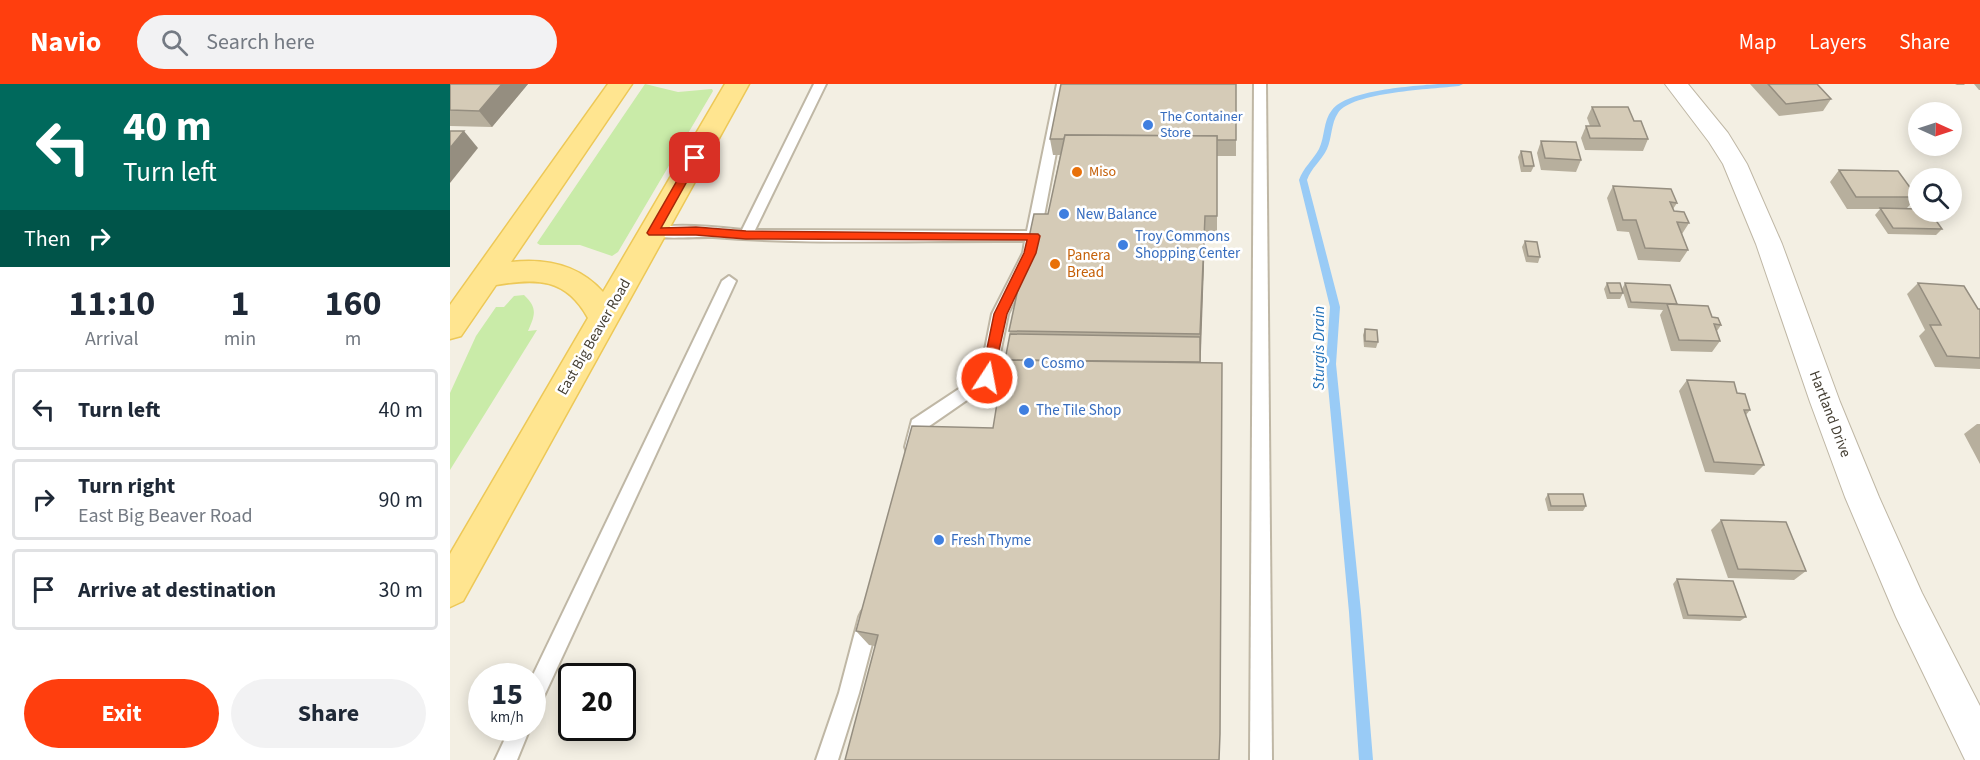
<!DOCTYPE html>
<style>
body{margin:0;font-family:"Source Sans 3",sans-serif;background:#f2f2f3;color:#1f2937;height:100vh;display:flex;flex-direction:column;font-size:22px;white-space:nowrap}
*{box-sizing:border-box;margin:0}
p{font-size:20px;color:#747a83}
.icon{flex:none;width:33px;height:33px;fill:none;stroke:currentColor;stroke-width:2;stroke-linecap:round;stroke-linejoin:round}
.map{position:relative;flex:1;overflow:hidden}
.details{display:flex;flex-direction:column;background:#fff;width:450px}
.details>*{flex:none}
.top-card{background:#00695c;color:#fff;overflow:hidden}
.needle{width:39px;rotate:93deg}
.fabs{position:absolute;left:1458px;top:18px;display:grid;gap:12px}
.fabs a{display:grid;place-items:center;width:54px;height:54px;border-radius:50%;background:#fff;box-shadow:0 3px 15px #0003;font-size:30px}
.speed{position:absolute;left:18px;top:579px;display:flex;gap:12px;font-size:30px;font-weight:700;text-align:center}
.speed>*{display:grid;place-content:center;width:78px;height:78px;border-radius:50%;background:#fff;box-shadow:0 3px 15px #0003;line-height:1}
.speed small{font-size:15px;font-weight:400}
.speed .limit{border:3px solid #111;border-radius:9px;background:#fff;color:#111}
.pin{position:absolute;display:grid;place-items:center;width:51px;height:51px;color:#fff;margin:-26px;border-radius:12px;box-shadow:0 3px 9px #0006}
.me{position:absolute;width:66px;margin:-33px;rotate:11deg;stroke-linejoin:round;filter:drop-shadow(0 0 4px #0008)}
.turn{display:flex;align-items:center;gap:21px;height:126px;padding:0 24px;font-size:27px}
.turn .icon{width:78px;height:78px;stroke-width:2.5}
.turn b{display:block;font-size:42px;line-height:51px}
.then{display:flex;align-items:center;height:57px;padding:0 24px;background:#0003;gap:12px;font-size:22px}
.eta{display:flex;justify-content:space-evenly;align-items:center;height:102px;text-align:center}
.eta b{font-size:36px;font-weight:700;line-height:42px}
.action{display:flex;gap:12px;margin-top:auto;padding:12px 24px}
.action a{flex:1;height:69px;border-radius:36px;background:#ff3e0e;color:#fff;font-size:24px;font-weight:700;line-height:69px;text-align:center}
.action a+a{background:#f2f2f3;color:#1f2937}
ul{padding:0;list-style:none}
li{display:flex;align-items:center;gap:18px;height:81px;margin:0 12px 9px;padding:0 12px;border:3px solid #e0e1e3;border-radius:6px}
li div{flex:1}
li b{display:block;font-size:22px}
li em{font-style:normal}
header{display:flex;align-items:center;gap:36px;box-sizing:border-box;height:84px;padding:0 30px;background:#ff3e0e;color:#fff}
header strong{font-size:28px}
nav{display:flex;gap:33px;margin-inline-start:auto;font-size:21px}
.search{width:420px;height:54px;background:#f2f2f3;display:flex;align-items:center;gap:15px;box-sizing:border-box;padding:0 21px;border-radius:33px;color:#747a83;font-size:22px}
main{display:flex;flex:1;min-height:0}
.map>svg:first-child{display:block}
</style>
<header>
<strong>Navio</strong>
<div class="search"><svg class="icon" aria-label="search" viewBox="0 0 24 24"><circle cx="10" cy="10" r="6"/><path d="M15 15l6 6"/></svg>Search here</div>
<nav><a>Map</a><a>Layers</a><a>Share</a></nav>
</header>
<main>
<section class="details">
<div class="top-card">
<div class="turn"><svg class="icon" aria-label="left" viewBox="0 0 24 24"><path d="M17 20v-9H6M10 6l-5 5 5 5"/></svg><div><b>40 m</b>Turn left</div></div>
<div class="then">Then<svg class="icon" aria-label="right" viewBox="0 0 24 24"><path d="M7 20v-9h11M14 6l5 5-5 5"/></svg></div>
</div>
<div class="eta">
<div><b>11:10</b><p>Arrival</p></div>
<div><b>1</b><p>min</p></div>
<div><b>160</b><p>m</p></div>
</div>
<ul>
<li><svg class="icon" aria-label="left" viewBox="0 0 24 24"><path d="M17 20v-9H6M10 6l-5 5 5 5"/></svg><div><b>Turn left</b></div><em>40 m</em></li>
<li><svg class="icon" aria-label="right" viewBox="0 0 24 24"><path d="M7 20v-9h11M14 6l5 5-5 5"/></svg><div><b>Turn right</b><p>East Big Beaver Road</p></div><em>90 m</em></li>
<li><svg class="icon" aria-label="arrive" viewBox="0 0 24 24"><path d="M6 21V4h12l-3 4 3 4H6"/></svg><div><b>Arrive at destination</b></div><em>30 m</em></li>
</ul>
<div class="action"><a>Exit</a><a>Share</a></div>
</section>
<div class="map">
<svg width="1530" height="676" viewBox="0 0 1530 676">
<rect width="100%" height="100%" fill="#f3efe3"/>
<g fill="#c9eba8">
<path d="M195 0 228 8 262 5 263 7 168 168 162 172 130 161H90L87 159Z"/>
<path d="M74 211C88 224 85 231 78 247L87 246 0 386V309L26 252 46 223H54L64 212Z"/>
</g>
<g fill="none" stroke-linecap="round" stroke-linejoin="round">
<path fill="#99cbf6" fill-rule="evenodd" d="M988 0H1013L1009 2C984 5 901 8 888 29 881 39 882 54 877 65 872 76 861 84 857 96L890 223 886 280 911 528 923 676H909L899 528 876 280 880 223 849 96C853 84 863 76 869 65 875 53 873 37 882 26 897 6 963 2 988 0Z"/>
<g stroke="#bfb7a5" stroke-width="4">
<g id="service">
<path d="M364 0H376L305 146 577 147 607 0H619L587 169 558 230 545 294 543 298 475 345 469 368 463 370 457 368 455 363 462 336 530 291 542 230 573 169 575 157C472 156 366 161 263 153 250 152 202 157 196 149 206 136 274 144 292 146Z"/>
<path d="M804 0H816L822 676H800Z"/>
<path d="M279 192 286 197 89 623 82 626V593L272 197Z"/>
<path d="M419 524 426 527 429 533 409 609 388 676H366L389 609 409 533 412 527Z"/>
<path d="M60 644H80L67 676H45Z"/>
</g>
</g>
<g stroke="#bfb7a5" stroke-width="2">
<path id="minor" d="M1215 0H1238L1278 49 1297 80 1332 160 1390 318 1429 413 1472 509 1530 622V676H1515L1446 533 1395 413 1360 318 1306 160 1273 80 1259 58Z"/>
</g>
<g stroke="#edc857" stroke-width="3">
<path id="primary" d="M158 0H182L61 178C97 174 129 181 153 208L275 0H299L13 517 0 523V470L138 234C116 194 87 194 46 201L11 252 0 255V221Z"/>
</g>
<use href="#service" fill="#fff" fill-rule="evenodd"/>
<use href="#minor" fill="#fff" fill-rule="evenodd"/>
<use href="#primary" fill="#ffe590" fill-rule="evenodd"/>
</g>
<g fill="#b7af9d">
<path d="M0 0H78L42 43 0 42Z"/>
<path d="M1300 0H1367L1381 15 1373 27 1329 32Z"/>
<path d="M1505 0H1515L1514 1H1507Z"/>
<path d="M1524 0H1530V6H1529Z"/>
<path d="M1142 23 1184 37 1198 55 1193 67 1135 66 1131 54 1136 42H1140L1137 34Z"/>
<path d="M600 55 786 56V72H767V152H755L750 278 425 562 419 561 406 547 543 344 560 250 559 247 598 130 610 71H603Z"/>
<path d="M1091 57 1131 76 1126 88 1091 86 1087 69Z"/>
<path d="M1071 67 1084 82 1081 88H1071L1068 73Z"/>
<path d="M1389 86 1467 113 1457 124 1492 145 1486 151 1438 150 1425 131 1430 125H1397L1380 98Z"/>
<path d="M1163 102 1227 119 1223 125 1224 127 1239 139 1232 150 1238 166 1230 178 1188 176 1179 148 1167 147 1157 114Z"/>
<path d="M1075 157 1090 173 1088 179 1076 178 1072 163Z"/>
<path d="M1157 199 1172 205 1175 199 1262 233 1271 241 1267 247 1270 257 1262 268 1221 267 1210 231 1213 226 1178 224 1172 205 1173 209 1170 215H1157L1154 205Z"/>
<path d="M1468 199 1528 225H1530V285L1485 283 1469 252 1475 246 1457 210Z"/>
<path d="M915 245 928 258 926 264 914 263 913 251Z"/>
<path d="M1237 296 1287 309 1300 326 1296 331 1314 381 1304 391 1255 388 1229 307Z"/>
<path d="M1527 340H1530V380L1514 350Z"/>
<path d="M1098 410 1136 422 1133 427H1098L1095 415Z"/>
<path d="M1271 436 1356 487 1344 496 1278 494 1261 446Z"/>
<path d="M1227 495 1296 533 1290 537 1233 535 1223 500Z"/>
</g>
<g fill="#958e80">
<path d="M52 0H78L42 43 29 27Z"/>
<path d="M14 47 28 64 0 99V64Z"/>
<path d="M755 132V152L750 296V250Z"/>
</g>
<g fill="#d5cbb7" stroke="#958e80" stroke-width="1.5">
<path d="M0 0H52L29 27 0 26Z"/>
<path d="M611 0H786V56H767V52L615 51 614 55H600Z"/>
<path d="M1318 0H1367L1381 15 1336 20Z"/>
<path d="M1142 23H1178L1184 37H1191L1198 55 1140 54 1136 42H1150Z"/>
<path d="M0 47H14L0 64Z"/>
<path d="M615 51 767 52V132H755L750 250 559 247 584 130H598Z"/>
<path d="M1091 57 1126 58 1131 76 1095 74Z"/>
<path d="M1071 67 1081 68 1084 82H1074Z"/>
<path d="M1389 86 1448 87 1467 113H1406Z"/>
<path d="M1163 102 1221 105 1227 119 1220 118 1224 127 1234 128 1239 139 1227 138 1238 166 1195 164 1186 136H1173Z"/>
<path d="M1430 124 1468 125V128H1480L1492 145 1443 144Z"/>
<path d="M1075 157 1087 158 1090 173 1078 172Z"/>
<path d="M1157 199H1170L1173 209H1160Z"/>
<path d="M1175 199 1220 201 1227 220 1181 218Z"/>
<path d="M1468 199 1514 202 1528 225H1530V274L1497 272 1480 241H1491Z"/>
<path d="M1217 220 1258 222 1262 233 1268 234 1271 241 1264 240 1270 257 1229 256Z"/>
<path d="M915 245 927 246 928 258 915 257Z"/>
<path d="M560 250 750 253V278L555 276Z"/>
<path d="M554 276 772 279 770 650 769 676H395L428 551 406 547 462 342 543 344Z"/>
<path d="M1237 296 1284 298 1287 309 1295 310 1300 326H1294L1314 381 1264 378Z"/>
<path d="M1098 410H1133L1136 422H1101Z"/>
<path d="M1271 436 1336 438 1356 487 1288 485Z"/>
<path d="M1227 495 1283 497 1296 533 1238 531Z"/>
</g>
<path fill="#ff3e0e" stroke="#a62809" stroke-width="1.5" d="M245 71 250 74 211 144 246 143 296 147 588 150 590 152 586 169 557 230 542 298 537 299 531 294 544 230 574 169 577 156 296 155 246 151H199L197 149 240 74Z"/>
<g fill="#3f7fe0" stroke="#fff" stroke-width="2">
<circle cx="698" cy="41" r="6"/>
<circle cx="614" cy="130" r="6"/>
<circle cx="673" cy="161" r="6"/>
<circle cx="579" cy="279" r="6"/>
<circle cx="574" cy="326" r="6"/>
<circle cx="489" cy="456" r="6"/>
</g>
<g fill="#e8710a" stroke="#fff" stroke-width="2">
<circle cx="627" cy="88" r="6"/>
<circle cx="605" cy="180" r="6"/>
</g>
<g text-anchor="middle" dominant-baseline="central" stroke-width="5" stroke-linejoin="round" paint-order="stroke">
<g font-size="14" fill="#366cbe" stroke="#fff" text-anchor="start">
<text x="710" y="33">The Container<tspan x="710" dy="16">Store</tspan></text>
</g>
<g font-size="14" fill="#c56008" stroke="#fff" text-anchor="start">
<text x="639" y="88">Miso</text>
</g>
<g font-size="15" fill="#366cbe" stroke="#fff" text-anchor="start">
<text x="626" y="130">New Balance</text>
<text x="685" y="152">Troy Commons<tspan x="685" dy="17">Shopping Center</tspan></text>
<text x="591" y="279">Cosmo</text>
<text x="586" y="326">The Tile Shop</text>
<text x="501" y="456">Fresh Thyme</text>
</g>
<g font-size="15" fill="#c56008" stroke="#fff" text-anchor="start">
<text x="617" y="171">Panera<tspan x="617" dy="17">Bread</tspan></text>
</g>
<g font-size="15" fill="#453f33" stroke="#fff">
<text transform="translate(144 253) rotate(-60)">East Big Beaver Road</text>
<text transform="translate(1380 330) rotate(69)">Hartland Drive</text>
</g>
<g font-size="16" font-style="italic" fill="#2472b9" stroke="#fff">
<text transform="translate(869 264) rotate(-90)">Sturgis Drain</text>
</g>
</g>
</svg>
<div class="fabs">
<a><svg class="needle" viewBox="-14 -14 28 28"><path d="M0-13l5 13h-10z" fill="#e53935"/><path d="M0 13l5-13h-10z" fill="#747a83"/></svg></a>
<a><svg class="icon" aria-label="search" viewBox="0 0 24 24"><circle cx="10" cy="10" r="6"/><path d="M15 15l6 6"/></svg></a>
</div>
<div class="speed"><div>15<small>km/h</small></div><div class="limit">20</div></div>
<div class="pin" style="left:245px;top:74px;background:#d93025"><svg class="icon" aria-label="arrive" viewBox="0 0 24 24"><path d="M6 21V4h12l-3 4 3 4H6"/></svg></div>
<svg class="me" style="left:537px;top:294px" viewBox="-20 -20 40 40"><circle r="17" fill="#ff3e0e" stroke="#fff" stroke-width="3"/><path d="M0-11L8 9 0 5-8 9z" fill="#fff"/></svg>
</div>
</main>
